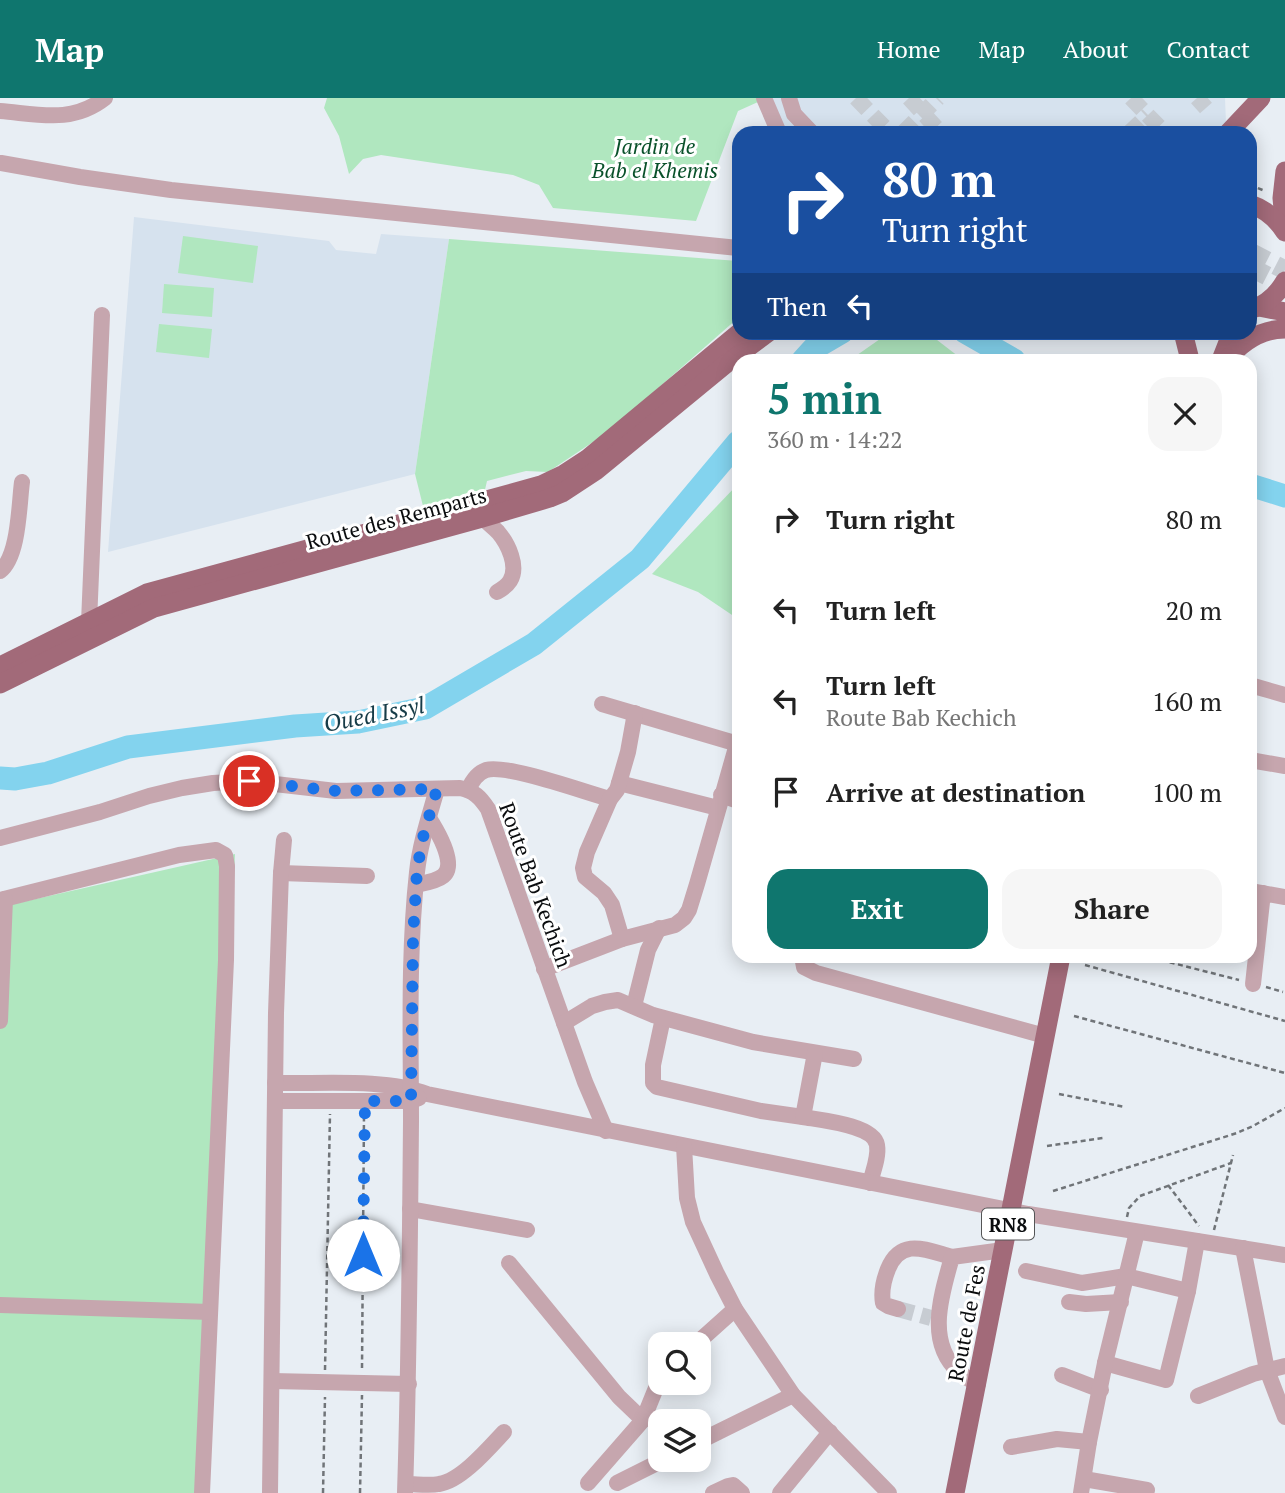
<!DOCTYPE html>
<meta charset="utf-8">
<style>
body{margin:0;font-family:"PT Serif",serif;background:#f6f6f6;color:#222;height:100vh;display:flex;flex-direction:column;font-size:26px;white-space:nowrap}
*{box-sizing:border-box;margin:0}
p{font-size:23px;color:#767676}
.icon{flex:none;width:38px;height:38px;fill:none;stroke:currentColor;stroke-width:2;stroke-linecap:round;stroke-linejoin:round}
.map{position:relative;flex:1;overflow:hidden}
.sheet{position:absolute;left:732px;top:256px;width:525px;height:609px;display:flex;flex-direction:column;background:#fff;border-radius:21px;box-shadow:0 4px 18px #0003}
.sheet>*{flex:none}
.banner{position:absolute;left:732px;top:28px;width:525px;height:214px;border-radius:21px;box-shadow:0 4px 18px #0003;background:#1a4fa0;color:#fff;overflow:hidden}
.tools{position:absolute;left:648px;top:1234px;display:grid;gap:14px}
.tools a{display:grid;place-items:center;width:63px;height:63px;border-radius:14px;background:#fff;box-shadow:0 4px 18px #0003;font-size:35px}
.pin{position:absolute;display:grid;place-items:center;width:60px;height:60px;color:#fff;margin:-30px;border:4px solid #fff;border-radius:50%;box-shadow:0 2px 7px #0007}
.me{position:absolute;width:77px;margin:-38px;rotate:0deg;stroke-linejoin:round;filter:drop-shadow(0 0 5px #0008)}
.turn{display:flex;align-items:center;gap:24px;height:147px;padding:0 35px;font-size:32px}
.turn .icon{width:91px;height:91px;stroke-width:2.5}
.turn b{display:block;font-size:49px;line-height:60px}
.then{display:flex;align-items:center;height:66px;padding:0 35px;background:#0003;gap:14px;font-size:26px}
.round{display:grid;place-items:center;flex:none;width:74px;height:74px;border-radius:21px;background:#f6f6f6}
.overview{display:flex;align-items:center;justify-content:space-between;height:119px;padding:0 35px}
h1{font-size:42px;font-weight:600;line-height:52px;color:#0f766e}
.button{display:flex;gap:14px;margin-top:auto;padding:14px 35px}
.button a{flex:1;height:80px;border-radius:21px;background:#0f766e;color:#fff;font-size:28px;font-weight:600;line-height:80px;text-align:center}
.button a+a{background:#f6f6f6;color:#222}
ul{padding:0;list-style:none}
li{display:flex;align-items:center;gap:21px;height:91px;padding:0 35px}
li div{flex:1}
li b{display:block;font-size:26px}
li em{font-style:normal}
header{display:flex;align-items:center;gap:42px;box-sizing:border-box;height:98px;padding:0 35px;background:#0f766e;color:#fff}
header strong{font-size:33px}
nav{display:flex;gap:38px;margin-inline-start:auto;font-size:24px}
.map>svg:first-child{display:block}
</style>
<header>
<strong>Map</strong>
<nav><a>Home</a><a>Map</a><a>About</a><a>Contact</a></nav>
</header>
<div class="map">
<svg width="1285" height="1395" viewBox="0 0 1285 1395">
<rect width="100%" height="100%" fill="#e8eef4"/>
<g fill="#d6e2ee">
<path d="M771 0H1225L1226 25 1215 35H787Z"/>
<path d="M134 119 329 143 336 152 376 156 381 136 449 141 415 376 108 454Z"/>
</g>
<g fill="#b0e7bf">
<path d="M327 0H756L758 4 738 13 696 123 553 110 539 87 513 77 381 57 363 61 349 76 339 38 324 10Z"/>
<path d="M183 138 258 148 253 185 178 175Z"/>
<path d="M449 141 738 163V220L608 334 548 374 526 373 487 383 484 396 423 408 415 376Z"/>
<path d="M164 186 214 190 212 219 162 215Z"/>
<path d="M159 226 212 231 209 260 156 254Z"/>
<path d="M921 235H928L963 262H850L880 241Z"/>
<path d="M738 386V521L698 494 652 476Z"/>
<path d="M235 756 209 1395H0V809Z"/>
</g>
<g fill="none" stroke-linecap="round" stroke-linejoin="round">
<g stroke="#83d3ee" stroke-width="23">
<path d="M965 234 1014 262"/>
<path d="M803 262 813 251 842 234"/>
<path d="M1250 387 1285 398"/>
<path d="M0 680 15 681 48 675 128 649 295 628 358 624 425 610 534 546 640 461 738 344"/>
</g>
<g stroke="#c7ccd2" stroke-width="16" stroke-dasharray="16 8" stroke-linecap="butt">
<path d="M856 0 890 35"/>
<path d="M909 0 941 35"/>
<path d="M1131 0 1165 35"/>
<path d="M1197 0 1206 10"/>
<path d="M903 35 938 0"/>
<path d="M1129 35 1148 17"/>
<path d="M898 1211 931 1220"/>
</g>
<g stroke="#c7ccd2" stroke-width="19" stroke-dasharray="19 10" stroke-linecap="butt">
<path d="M1250 154 1285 172"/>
<path d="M1250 169 1285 187"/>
</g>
<g stroke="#707478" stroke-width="2.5" stroke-dasharray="5 3.5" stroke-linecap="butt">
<path d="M1250 87 1265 93"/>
<path d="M1145 858 1239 882"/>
<path d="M1085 867 1285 923"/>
<path d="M1266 889 1283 894"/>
<path d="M1074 918 1285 975"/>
<path d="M1059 996 1125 1009"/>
<path d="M1047 1048 1103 1040"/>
<path d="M1168 1087 1199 1128"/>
<path d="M1053 1093 1237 1035 1253 1028 1285 1010"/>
<path d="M1127 1119 1129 1110 1140 1098 1231 1065"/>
<path d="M1214 1132 1233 1057"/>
<path d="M362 1270 364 1017"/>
<path d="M325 1272 330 1016"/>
<path d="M323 1395 325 1299"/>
<path d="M360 1395 362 1297"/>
</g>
<g stroke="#c6a6ae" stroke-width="16">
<path d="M764 0 779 35"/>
<path d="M789 0 794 16 812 35"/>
<path d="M0 13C38 16 72 26 105 0"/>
<path d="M1 65 80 79 171 92 738 150"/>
<path d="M478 413C483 422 491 427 498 434 508 446 519 468 510 483 507 488 502 491 497 494"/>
<path d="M0 473C19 459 19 406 22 384"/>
<path d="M89 524 102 217"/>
<path d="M1250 587 1285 597"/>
<path d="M602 606 738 646"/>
<path d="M1250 662 1285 668"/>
<path d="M619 685 718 710"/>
<path d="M468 692C472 683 477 675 486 672 508 666 584 694 610 701"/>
<path d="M721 697 738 703"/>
<path d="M0 740 100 714 149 698 182 690 213 685 249 683 336 693 460 690C474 693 480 699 488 711L585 984 606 1033"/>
<path d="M281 775 367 778"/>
<path d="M416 787C425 785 437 783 443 778 458 766 436 731 429 720"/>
<path d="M1250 793 1285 799"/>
<path d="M0 802 179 757 216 752 225 757 227 768 226 862 202 1395"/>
<path d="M622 841 612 807 604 795 585 779 583 770 587 754 610 701 617 692 628 654 635 615"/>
<path d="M802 858 804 869 816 875 1045 938"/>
<path d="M544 871 622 841 675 827 684 820 689 812 697 786 737 646"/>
<path d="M1253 886 1263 795"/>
<path d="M634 908 648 852 659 830"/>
<path d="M663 920 653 967V985L657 989 761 1013 803 1019"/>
<path d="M0 923 5 801"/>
<path d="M564 925 592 908 605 904 618 902 653 917 753 944 854 961"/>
<path d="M815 955 803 1019C820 1022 874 1027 877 1047 879 1059 873 1073 870 1085"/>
<path d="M275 985C321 986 385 980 427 996L1028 1116 1285 1157"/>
<path d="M275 1003H411L419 1000"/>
<path d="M684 1048 687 1100 693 1124 717 1176 735 1211 793 1297 889 1395"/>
<path d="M410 1111 527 1132"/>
<path d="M1243 1150 1267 1272 1285 1319"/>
<path d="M509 1165 619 1299 643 1322"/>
<path d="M1026 1173 1082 1185 1126 1178 1188 1193"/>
<path d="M1069 1204 1086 1206 1121 1204"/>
<path d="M0 1207 210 1214"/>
<path d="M898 1211 888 1208 883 1205C881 1194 884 1181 888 1171 901 1139 926 1152 952 1159"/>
<path d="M696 1246 735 1211"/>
<path d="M1105 1265 1166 1282 1188 1193 1197 1143"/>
<path d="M1062 1277 1101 1292"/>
<path d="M272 1283 409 1286"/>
<path d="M978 1286C971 1282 964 1279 959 1274 925 1244 942 1195 952 1159L1003 1152"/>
<path d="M1198 1298 1253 1276 1285 1268"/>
<path d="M698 1344 793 1297"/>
<path d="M1011 1349 1057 1341 1089 1344"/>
<path d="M1084 1381 1147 1392"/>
<path d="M588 1385 643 1322 656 1290 661 1284"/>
<path d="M617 1385 663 1362"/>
<path d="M406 1386C417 1386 429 1388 439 1386 461 1383 489 1350 504 1334"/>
<path d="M270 1395 276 915 281 775 284 742"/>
<path d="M405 1395C409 1271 410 1147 411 1023 411 941 408 856 417 774 420 746 429 719 437 691"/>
<path d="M713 1395 728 1388 733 1387 742 1395"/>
<path d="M780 1395 830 1334"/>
<path d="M1081 1395 1089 1344 1105 1265 1137 1134"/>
</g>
<g stroke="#a26a79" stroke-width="19">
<path d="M1228 35 1261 0"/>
<path d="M1285 73 1282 100 1285 133"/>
<path d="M1250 106C1265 111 1276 120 1285 134"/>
<path d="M1259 209 1285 214"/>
<path d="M1250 212C1266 207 1277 197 1285 183"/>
<path d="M1183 234 1190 262"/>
<path d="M1221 262 1232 234"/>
<path d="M1227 262C1242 244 1261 231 1285 231"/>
<path d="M0 568 147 495 541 387 564 376 587 361 740 234"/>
<path d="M0 586 154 510 482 420 550 400 562 395 597 372 726 266 769 234"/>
<path d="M955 1395 1061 858"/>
</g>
</g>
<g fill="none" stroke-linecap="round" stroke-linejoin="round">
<path stroke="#1a73e8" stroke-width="12" stroke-dasharray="0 21.6" d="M249 683 336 693 437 691 422 743 417 773 413 838 411 1003H365L363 1157"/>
</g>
<g text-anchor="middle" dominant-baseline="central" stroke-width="6" stroke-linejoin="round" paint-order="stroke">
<rect fill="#fff" stroke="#545556" stroke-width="2" x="982" y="1110.5" width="52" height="31" rx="5"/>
<g font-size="19" font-weight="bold" fill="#0a0c0e">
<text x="1008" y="1126">RN8</text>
</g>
<g font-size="21" font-style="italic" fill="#09512a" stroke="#fff">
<text x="655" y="48">Jardin de<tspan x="655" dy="24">Bab el Khemis</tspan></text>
</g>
<g font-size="21" fill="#0a0c0e" stroke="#fff">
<text transform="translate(396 420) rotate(-15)">Route des Remparts</text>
<text transform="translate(536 787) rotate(70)">Route Bab Kechich</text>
<text transform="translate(966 1225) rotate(-79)">Route de Fes</text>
</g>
<g font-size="23" font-style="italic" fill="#173c48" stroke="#fff">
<text transform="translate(374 616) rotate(-11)">Oued Issyl</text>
</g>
</g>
</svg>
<div class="tools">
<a><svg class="icon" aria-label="search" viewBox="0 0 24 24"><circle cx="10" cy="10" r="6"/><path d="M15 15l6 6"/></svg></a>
<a><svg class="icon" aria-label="layers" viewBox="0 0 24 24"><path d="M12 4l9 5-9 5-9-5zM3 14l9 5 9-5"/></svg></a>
</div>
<div class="pin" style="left:249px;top:683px;background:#d93025"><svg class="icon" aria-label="arrive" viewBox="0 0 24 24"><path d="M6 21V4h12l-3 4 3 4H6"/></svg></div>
<svg class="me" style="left:363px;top:1157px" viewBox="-20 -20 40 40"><circle r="19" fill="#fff"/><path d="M0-13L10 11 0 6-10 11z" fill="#1a73e8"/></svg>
<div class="banner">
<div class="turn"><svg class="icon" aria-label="right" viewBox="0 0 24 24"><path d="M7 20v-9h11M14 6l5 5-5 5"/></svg><div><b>80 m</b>Turn right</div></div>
<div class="then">Then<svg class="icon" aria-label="left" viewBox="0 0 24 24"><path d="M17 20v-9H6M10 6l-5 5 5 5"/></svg></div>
</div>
<section class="sheet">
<div class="overview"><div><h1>5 min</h1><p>360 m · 14:22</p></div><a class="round"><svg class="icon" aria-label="close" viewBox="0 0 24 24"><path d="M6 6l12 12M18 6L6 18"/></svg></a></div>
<ul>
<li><svg class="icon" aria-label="right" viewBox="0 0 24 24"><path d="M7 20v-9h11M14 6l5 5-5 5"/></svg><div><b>Turn right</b></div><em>80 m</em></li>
<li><svg class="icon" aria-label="left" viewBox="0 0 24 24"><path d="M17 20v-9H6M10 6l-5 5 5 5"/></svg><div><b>Turn left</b></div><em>20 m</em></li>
<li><svg class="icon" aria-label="left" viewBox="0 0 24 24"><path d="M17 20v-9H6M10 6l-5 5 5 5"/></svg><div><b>Turn left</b><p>Route Bab Kechich</p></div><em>160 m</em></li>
<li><svg class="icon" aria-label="arrive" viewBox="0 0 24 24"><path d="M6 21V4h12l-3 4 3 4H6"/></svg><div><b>Arrive at destination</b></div><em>100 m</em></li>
</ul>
<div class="button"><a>Exit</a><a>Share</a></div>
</section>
</div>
